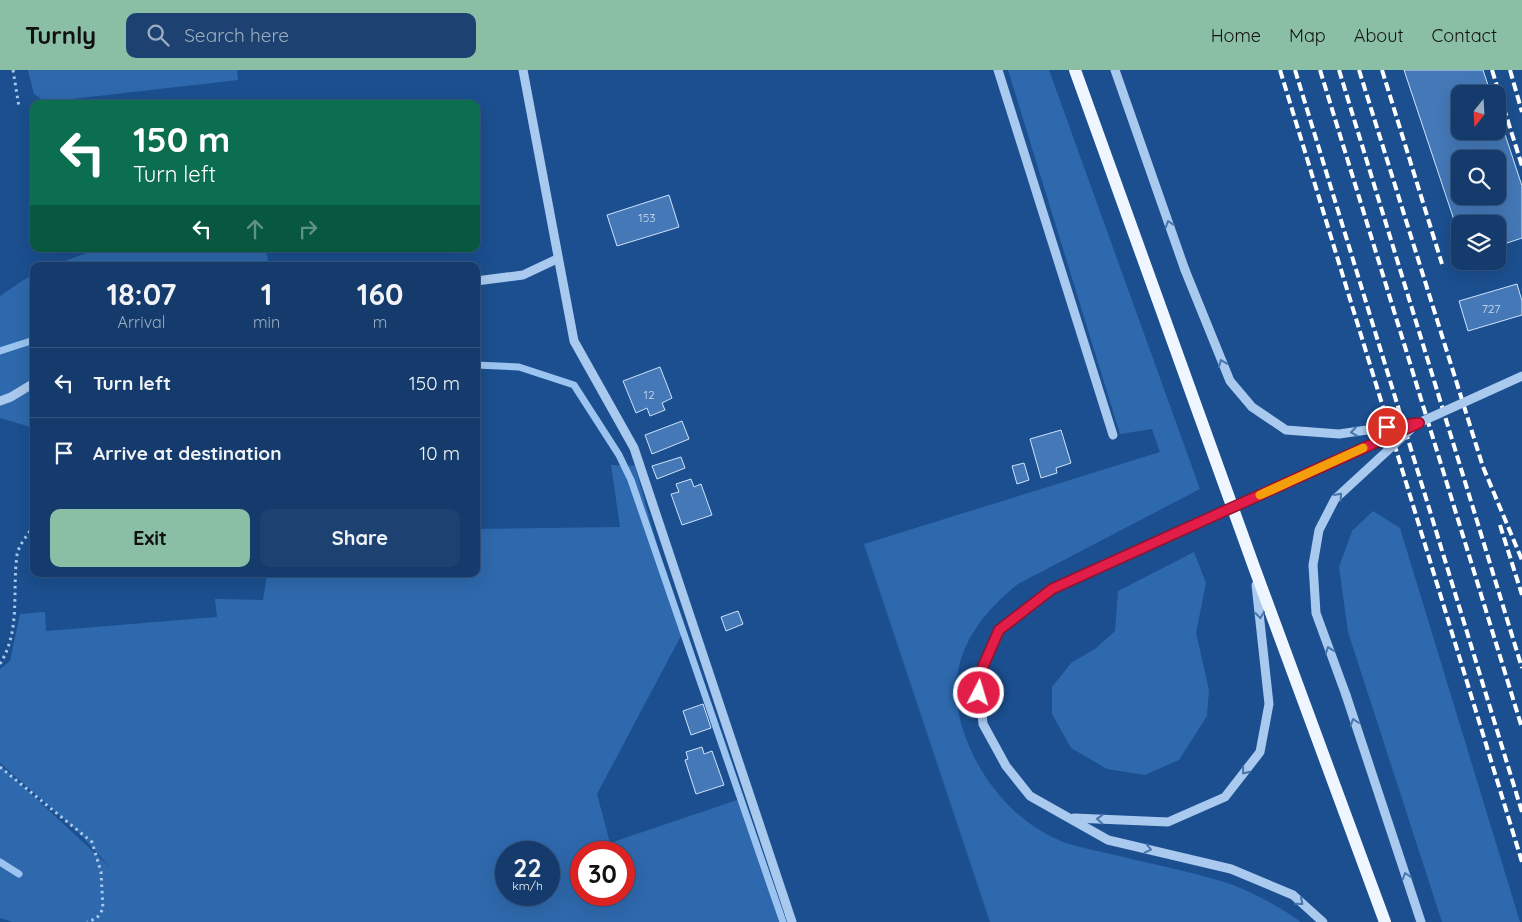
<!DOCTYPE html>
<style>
body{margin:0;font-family:Quicksand,sans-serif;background:#1d4271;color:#f1f3f6;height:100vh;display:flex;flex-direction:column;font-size:19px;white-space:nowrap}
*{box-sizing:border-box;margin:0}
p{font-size:16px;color:#9dadc1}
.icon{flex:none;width:28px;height:28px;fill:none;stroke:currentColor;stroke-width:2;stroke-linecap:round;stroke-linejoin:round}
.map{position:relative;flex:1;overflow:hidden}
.panel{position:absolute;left:30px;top:192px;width:450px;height:315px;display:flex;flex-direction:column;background:#143b6b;border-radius:10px;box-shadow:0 5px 20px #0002,0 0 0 1px #33557e}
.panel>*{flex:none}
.guide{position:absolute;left:30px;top:30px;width:450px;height:152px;border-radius:10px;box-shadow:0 5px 20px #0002,0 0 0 1px #33557e;background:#0b6e4f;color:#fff;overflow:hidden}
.needle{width:32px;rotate:198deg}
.controls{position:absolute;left:1451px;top:15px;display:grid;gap:10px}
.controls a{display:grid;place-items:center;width:55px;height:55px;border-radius:10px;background:#143b6b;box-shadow:0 5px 20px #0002,0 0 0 1px #33557e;font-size:25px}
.speed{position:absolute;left:495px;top:771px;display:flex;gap:10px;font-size:25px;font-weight:700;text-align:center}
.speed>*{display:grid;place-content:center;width:65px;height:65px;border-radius:50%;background:#143b6b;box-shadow:0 5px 20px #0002,0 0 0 1px #33557e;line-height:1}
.speed small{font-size:12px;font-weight:400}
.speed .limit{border:8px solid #d22;background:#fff;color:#111}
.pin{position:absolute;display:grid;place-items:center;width:42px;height:42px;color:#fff;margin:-21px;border:2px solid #fff;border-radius:50%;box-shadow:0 1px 5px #0007}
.me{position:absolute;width:55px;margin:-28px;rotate:5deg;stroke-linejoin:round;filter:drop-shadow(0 0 4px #0008)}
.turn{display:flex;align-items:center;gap:18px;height:105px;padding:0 20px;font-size:22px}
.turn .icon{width:65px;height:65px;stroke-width:2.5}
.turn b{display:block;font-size:35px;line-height:42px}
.lanes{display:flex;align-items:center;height:48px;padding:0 20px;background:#0003;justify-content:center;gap:25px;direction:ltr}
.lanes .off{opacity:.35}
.eta{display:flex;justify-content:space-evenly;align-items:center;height:85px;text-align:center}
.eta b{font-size:30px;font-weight:800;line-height:35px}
.action{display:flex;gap:10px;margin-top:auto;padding:10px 20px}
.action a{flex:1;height:58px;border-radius:10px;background:#8abfa5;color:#111;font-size:20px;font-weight:800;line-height:58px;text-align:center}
.action a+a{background:#1d4271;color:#f1f3f6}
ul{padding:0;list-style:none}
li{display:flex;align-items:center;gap:15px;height:70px;padding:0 20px;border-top:1px solid #33557e}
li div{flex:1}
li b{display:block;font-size:19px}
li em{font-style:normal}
header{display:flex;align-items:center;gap:30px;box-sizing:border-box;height:70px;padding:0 25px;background:#8abfa5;color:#111}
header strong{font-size:24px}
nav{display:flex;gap:28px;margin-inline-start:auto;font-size:18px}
.search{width:350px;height:45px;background:#1d4271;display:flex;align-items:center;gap:12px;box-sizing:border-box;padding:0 18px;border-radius:10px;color:#9dadc1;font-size:19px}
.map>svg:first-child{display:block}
</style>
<header>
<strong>Turnly</strong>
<div class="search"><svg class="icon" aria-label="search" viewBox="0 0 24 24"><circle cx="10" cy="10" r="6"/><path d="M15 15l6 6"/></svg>Search here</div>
<nav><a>Home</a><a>Map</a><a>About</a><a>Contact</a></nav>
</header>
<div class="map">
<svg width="1522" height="852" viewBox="0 0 1522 852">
<rect width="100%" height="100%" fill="#1b4f8f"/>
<g fill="#2e69ad" fill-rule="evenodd">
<path d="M28 0H237L238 10 46 32 34 24Z"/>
<path d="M1008 0H1049L1200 419 1018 514C978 546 949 586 958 640 969 697 1010 752 1066 773 1079 777 1093 780 1106 783 1144 792 1183 800 1221 811 1250 820 1276 835 1301 852H990L864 474 1160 382 1152 359 1120 364Z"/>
<path d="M97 179H266L269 196H52Z"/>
<path d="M34 203V358L0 348V226Z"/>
<path d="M611 395 635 396 682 564 597 724 610 773 740 729 779 852H146L145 845 146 852H12L0 848V695L111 798 76 760 0 693V599L10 591 20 544 45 542 46 561 217 547 215 529 263 530 267 504H476V459L620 457ZM506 782H549V825H506ZM581 782H624V825H581Z"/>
<path d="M1373 441 1400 458 1520 852H1442L1348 562 1339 497 1352 461Z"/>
<path d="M1194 482 1206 513 1196 563 1209 620 1207 646 1179 690 1145 705 1107 699 1071 678 1052 644V617L1072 592 1095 579 1115 561 1118 521Z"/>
</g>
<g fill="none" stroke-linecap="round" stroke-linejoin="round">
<g stroke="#9cc4f0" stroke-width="7">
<path d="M0 281 34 270"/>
<path d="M476 295 519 297 574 315 619 385 631 410 783 852"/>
<path d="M0 792 19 804"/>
</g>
</g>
<g fill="#4478b7" stroke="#cfe3fa" fill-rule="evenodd">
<path d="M1404 0H1483L1491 24H1460V61H1498V43L1522 116V168L1498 176V154H1460V168ZM1460 89H1498V126H1460Z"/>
<path d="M669 125 679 157 617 176 607 145Z"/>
<path d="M1517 214 1522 231V245L1468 261 1459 231Z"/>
<path d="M660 297 672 328 662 333 665 340 650 346 647 338 636 343 623 311Z"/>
<path d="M682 351 689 369 652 384 645 365Z"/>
<path d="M1061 360 1071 393 1056 398 1057 403 1041 408 1030 369Z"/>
<path d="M681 387 685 398 657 409 652 396Z"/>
<path d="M1024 393 1029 410 1017 414 1012 396Z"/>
<path d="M691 409 694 417 701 414 712 445 682 455 671 424 679 422 676 414Z"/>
<path d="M738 541 743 554 726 561 721 547Z"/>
<path d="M703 634 711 658 691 665 683 641Z"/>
<path d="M702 677 704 684 712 681 724 715 696 724 685 690 688 689 686 682Z"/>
</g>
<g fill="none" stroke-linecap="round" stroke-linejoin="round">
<g stroke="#a9c9ee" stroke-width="3" stroke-dasharray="2.5 4" stroke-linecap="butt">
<path d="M13 0 19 37"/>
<path d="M0 594C21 560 12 523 17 485 18 476 29 463 34 455"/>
<path d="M0 697 92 772 101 802 103 839 97 848 87 852"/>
</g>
<g stroke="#a9c9ee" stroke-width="9">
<path d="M523 0 574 271 634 378 792 852"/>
<path d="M998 0 1113 365"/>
<path d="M1115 0 1185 200"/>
<path d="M476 211 523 205 557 189"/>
<path d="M0 331 11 327 34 313"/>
<path d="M1052 519 999 560 978 607 983 654 1006 696 1030 726 1108 770 1231 799 1293 825 1323 852"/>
<path d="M1346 625 1421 852"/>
<path d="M1074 748 1168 752 1225 727 1260 682 1269 634 1256 515"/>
</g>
<path stroke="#f0f6ff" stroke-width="12" d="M1075 0 1254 497 1385 852"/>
<g stroke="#fff" stroke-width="4" stroke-dasharray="9 4" stroke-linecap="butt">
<path d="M1280 0 1522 792"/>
<path d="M1295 0 1522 742"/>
<path d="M1320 0 1522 658"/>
<path d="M1339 0 1522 598"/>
<path d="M1359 0 1483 397 1522 490"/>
<path d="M1382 0 1442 194"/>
<path d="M1492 0 1522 96"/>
<path d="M1510 0 1522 42"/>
<path d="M1500 455 1522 525"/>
</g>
<g stroke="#a9c9ee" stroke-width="9">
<path d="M1185 200 1230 311 1252 337 1286 360 1339 364 1409 354"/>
<path d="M1052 519 1522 306"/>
<path d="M1346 625 1316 543 1313 495 1319 460 1335 429 1411 359"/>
</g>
</g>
<defs><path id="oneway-chevron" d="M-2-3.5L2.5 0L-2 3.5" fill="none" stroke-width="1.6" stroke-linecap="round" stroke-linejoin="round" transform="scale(1.25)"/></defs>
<g stroke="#4674ac">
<use href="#oneway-chevron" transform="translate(1169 154) rotate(-109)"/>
<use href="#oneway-chevron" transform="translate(1222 293) rotate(-112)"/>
<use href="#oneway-chevron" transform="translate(1354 362) rotate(172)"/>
<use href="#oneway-chevron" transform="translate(1339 426) rotate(-48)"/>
<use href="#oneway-chevron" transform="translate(1260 545) rotate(83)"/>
<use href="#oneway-chevron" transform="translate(1329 580) rotate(-110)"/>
<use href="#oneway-chevron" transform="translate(1354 652) rotate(-108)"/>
<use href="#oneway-chevron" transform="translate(1245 701) rotate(128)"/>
<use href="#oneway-chevron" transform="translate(1100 749) rotate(-177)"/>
<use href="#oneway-chevron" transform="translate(1148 779) rotate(13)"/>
<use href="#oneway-chevron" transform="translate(1406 806) rotate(-108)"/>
<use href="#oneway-chevron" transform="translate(1300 832) rotate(41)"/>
</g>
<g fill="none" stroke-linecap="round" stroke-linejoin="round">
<g stroke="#92132f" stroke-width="12">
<path id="route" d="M979 623 978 608 999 560 1052 519 1419 353 1387 357"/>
</g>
<use href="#route" stroke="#e11d48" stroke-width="9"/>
<path stroke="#f59e0b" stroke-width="9" d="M1260 425 1363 378"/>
</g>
<g text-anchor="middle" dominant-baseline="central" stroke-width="4.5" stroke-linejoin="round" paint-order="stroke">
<g font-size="12" fill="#d0dded">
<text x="647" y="147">153</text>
<text x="1491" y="238">727</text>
<text x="649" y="324">12</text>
</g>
</g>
</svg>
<div class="controls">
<a><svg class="needle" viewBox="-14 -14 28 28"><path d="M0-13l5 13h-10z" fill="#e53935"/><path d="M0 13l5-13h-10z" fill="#9dadc1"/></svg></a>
<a><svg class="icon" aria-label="search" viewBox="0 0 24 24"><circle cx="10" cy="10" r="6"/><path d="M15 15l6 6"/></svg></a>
<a><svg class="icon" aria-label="layers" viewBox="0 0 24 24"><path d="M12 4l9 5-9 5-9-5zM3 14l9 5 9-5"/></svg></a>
</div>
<div class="speed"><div>22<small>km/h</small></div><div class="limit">30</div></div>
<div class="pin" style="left:1387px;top:357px;background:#d93025"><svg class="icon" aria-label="arrive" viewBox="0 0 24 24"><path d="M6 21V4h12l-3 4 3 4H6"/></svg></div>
<svg class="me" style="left:979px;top:623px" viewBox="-20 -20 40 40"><circle r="17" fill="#e11d48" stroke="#fff" stroke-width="3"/><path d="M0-11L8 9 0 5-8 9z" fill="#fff"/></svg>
<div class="guide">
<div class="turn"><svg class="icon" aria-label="left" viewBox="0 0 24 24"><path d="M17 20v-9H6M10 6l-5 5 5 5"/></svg><div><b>150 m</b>Turn left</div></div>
<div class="lanes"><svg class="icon" aria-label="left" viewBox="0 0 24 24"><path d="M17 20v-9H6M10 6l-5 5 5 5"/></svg><svg class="icon off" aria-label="ahead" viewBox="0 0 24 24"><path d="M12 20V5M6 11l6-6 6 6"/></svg><svg class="icon off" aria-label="right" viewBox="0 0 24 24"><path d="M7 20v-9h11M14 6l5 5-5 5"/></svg></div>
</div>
<section class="panel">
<div class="eta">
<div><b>18:07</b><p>Arrival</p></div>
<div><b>1</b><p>min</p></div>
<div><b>160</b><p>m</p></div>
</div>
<ul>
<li><svg class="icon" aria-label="left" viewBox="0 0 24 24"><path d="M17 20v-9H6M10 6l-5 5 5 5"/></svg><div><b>Turn left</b></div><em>150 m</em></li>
<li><svg class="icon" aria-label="arrive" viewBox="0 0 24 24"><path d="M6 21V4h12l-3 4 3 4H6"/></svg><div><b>Arrive at destination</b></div><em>10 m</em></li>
</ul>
<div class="action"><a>Exit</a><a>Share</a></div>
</section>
</div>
